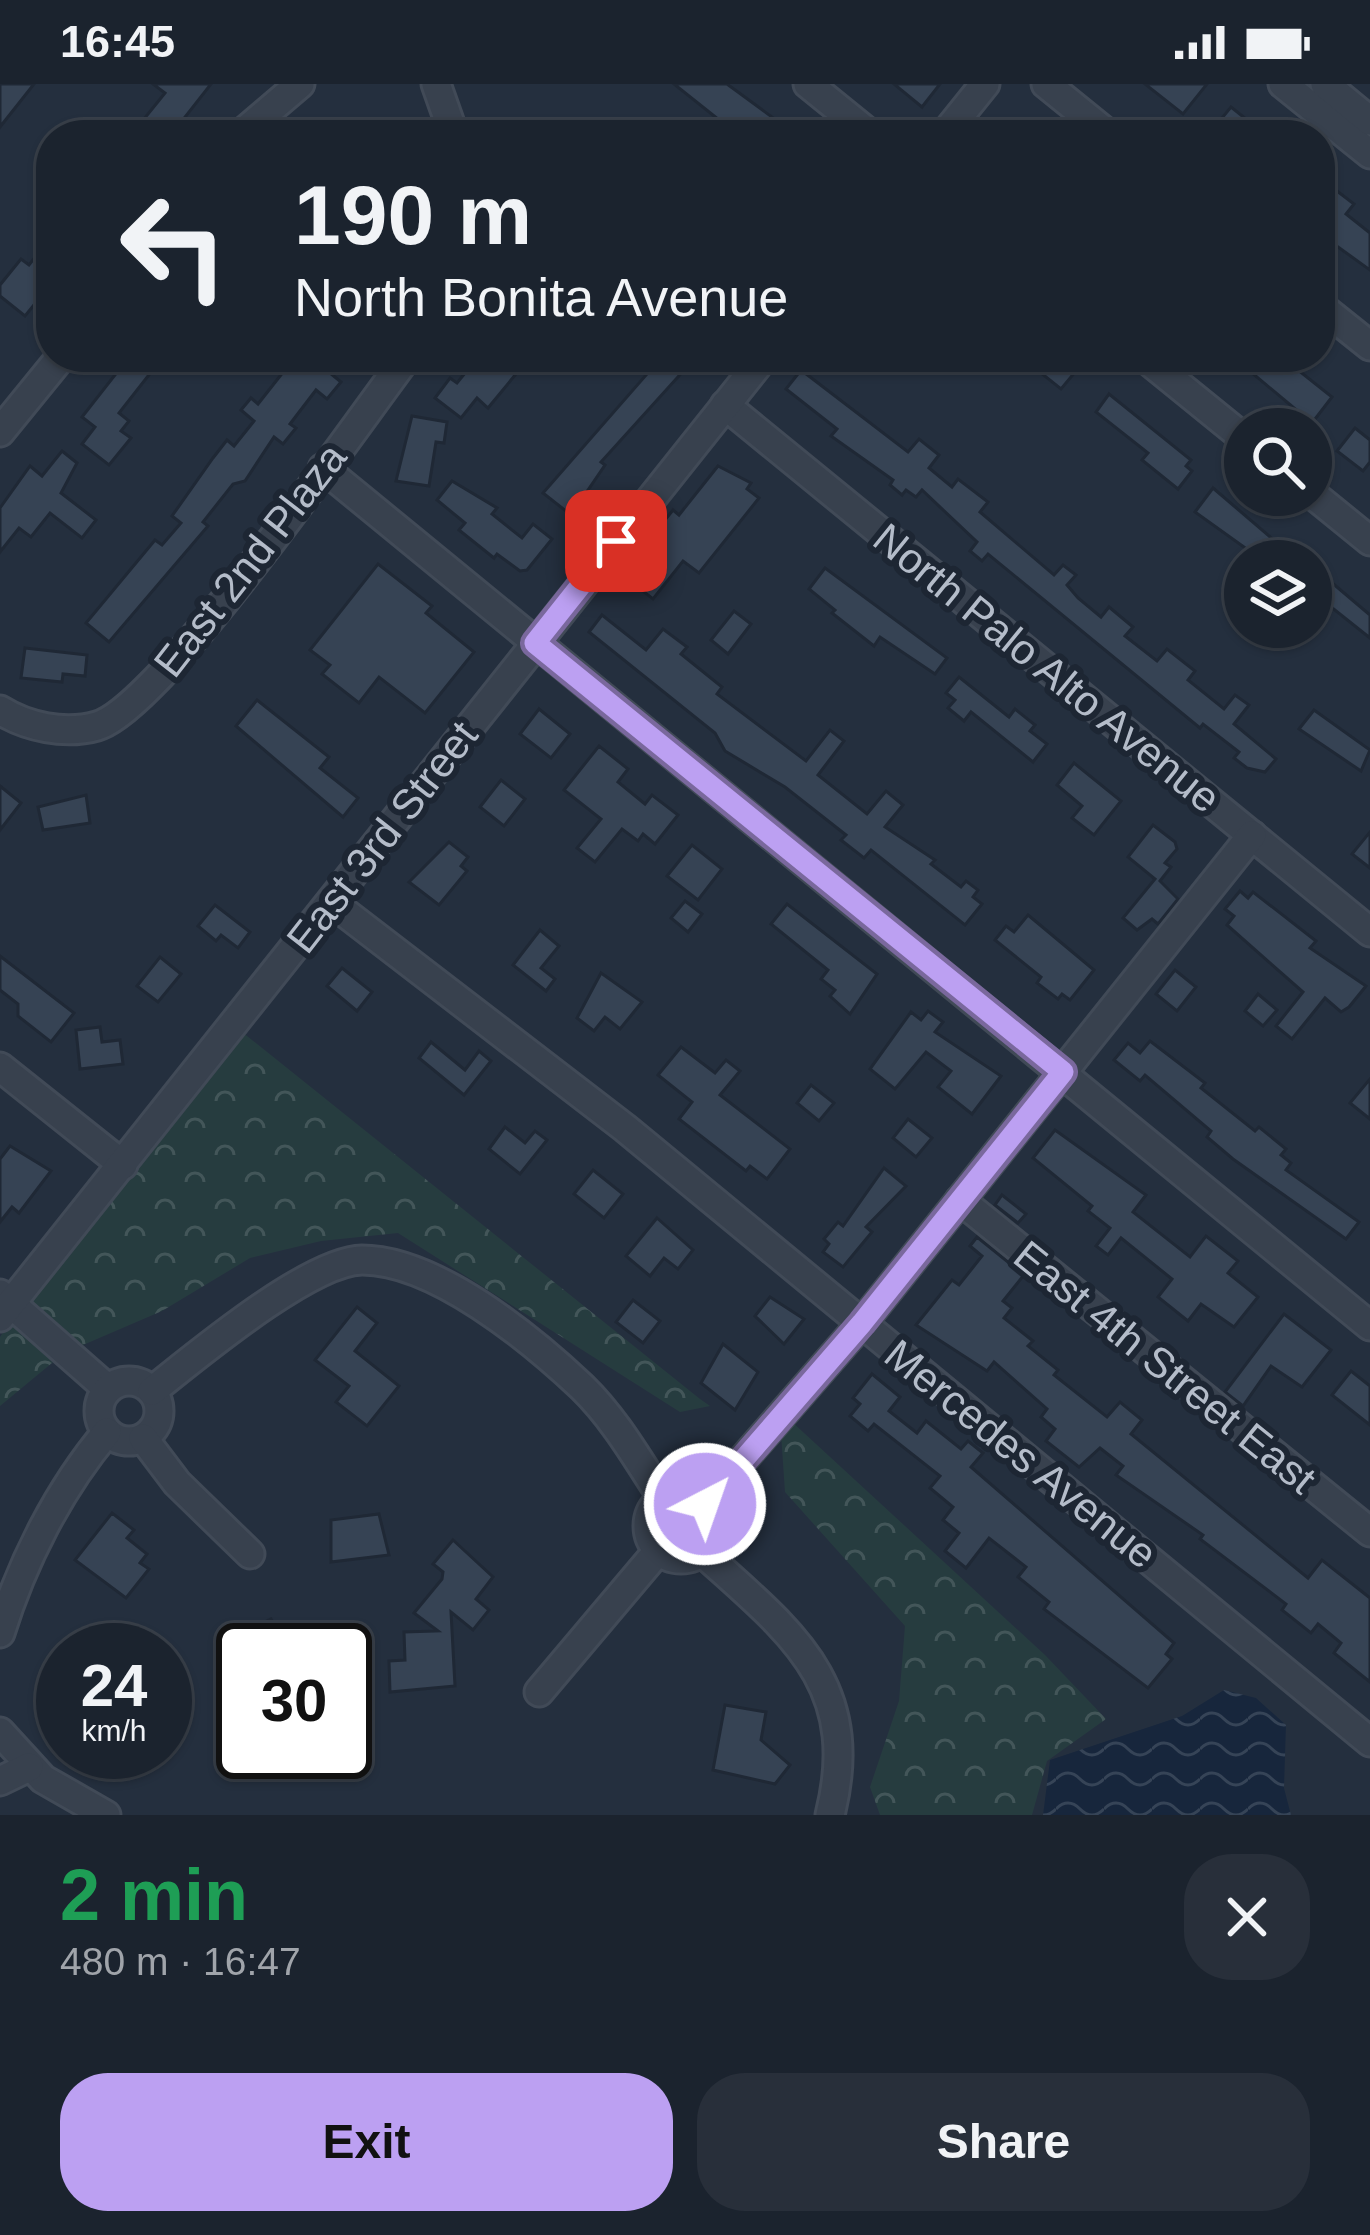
<!DOCTYPE html>
<meta charset="utf-8">
<style>
body{margin:0;font-family:Arial,sans-serif;background:#282f3a;color:#f1f3f6;height:100vh;display:flex;flex-direction:column;font-size:45px;white-space:nowrap}
*{box-sizing:border-box;margin:0}
p{font-size:39px;color:#a0a4aa}
.icon{flex:none;width:66px;height:66px;fill:none;stroke:currentColor;stroke-width:2;stroke-linecap:round;stroke-linejoin:round}
.map{position:relative;height:1731px;overflow:hidden}
.details{display:flex;flex-direction:column;background:#1b232e;flex:1}
.details>*{flex:none}
.hud{position:absolute;left:36px;top:36px;width:1299px;height:252px;border-radius:48px;box-shadow:0 3px 9px #0004,0 0 0 3px #39404a;background:#1b232e;color:#f1f3f6;overflow:hidden}
.fabs{position:absolute;left:1224px;top:324px;display:grid;gap:24px}
.fabs a{display:grid;place-items:center;width:108px;height:108px;border-radius:50%;background:#1b232e;box-shadow:0 3px 9px #0004,0 0 0 3px #39404a;font-size:60px}
.speed{position:absolute;left:36px;top:1539px;display:flex;gap:24px;font-size:60px;font-weight:700;text-align:center}
.speed>*{display:grid;place-content:center;width:156px;height:156px;border-radius:50%;background:#1b232e;box-shadow:0 3px 9px #0004,0 0 0 3px #39404a;line-height:1}
.speed small{font-size:30px;font-weight:400}
.speed .limit{border:6px solid #111;border-radius:18px;background:#fff;color:#111}
.pin{position:absolute;display:grid;place-items:center;width:102px;height:102px;color:#fff;margin:-51px;border-radius:24px;box-shadow:0 6px 18px #0006}
.me{position:absolute;width:132px;margin:-66px;rotate:41deg;stroke-linejoin:round;filter:drop-shadow(0 0 9px #0008)}
.turn{display:flex;align-items:center;gap:42px;height:252px;padding:0 60px;font-size:54px}
.turn .icon{width:156px;height:156px;stroke-width:2.5}
.turn b{display:block;font-size:84px;line-height:102px}
.round{display:grid;place-items:center;flex:none;width:126px;height:126px;border-radius:48px;background:#282f3a}
.summary{display:flex;align-items:center;justify-content:space-between;height:204px;padding:0 60px}
h1{font-size:72px;font-weight:700;line-height:90px;color:#1e9e55}
.primary-button{display:flex;gap:24px;margin-top:auto;padding:24px 60px}
.primary-button a{flex:1;height:138px;border-radius:48px;background:#bca0f2;color:#111;font-size:48px;font-weight:700;line-height:138px;text-align:center}
.primary-button a+a{background:#282f3a;color:#f1f3f6}
.status{display:flex;justify-content:space-between;align-items:center;height:84px;padding:0 60px;background:#1b232e;direction:ltr}
.status svg{height:33px;fill:currentColor}
.map>svg:first-child{display:block}
</style>
<div class="status"><b>16:45</b><svg viewBox="0 0 49 12"><path d="M0 12V9h3v3zM5 12V6h3v6zM10 12V3h3v9zM15 12V0h3v12zM26 1h20v11H26zM47 4h2v5h-2z"/></svg></div>
<div class="map">
<svg width="1370" height="1731" viewBox="0 0 1370 1731">
<defs>
<pattern id="forest-crowns" width="20" height="18" patternUnits="userSpaceOnUse" patternTransform="scale(3)"><rect width="20" height="18" fill="#263c3f"/><path d="M2 6a3 3 0 1 1 6 0M12 15a3 3 0 1 1 6 0" fill="none" stroke="#435659"/></pattern>
<pattern id="water-waves" width="16" height="10" patternUnits="userSpaceOnUse" patternTransform="scale(3)"><rect width="16" height="10" fill="#17263c"/><path d="M0 5q4-4 8 0t8 0" fill="none" stroke="#364457"/></pattern>
</defs>
<rect width="100%" height="100%" fill="#242f3e"/>
<g fill="url(#forest-crowns)">
<path d="M242 948 700 1315 710 1322 680 1328 398 1149 321 1157 250 1174 162 1227 76 1264 25 1219Z"/>
<path d="M13 1234 58 1274 0 1322V1253Z"/>
<path d="M791 1337 1045 1571 1106 1635 1047 1677 1032 1731H880L870 1703 899 1617 905 1542 785 1408 781 1349Z"/>
</g>
<path fill="url(#water-waves)" d="M1224 1606 1256 1614 1286 1641 1284 1704 1291 1731H1043L1050 1676 1182 1632Z"/>
<g fill="#364354" stroke="#1f2835" stroke-width="3">
<path d="M0 0H34L0 43Z"/>
<path d="M153 0H211L171 51H131L165 9Z"/>
<path d="M674 0H727L780 39 770 51H738Z"/>
<path d="M894 0H940L922 23Z"/>
<path d="M1145 0H1207L1183 30Z"/>
<path d="M1231 23 1266 51H1230L1217 40Z"/>
<path d="M1320 94 1354 120 1346 130 1370 149V186L1320 150Z"/>
<path d="M51 153V200L25 232 0 212V201L21 175 29 181Z"/>
<path d="M129 273H163L119 329 129 337 121 347 131 354 109 381 82 360 95 343 82 333Z"/>
<path d="M295 273H343L330 289 341 298 327 315 316 306 290 340 296 344 283 360 274 353 245 397 233 400 203 438 208 442 109 558 86 539 155 456 162 461 181 439 172 432 213 374 227 356 234 362 254 337 241 326 251 314 258 320Z"/>
<path d="M478 273H530L488 324 477 314 461 334 435 314 450 294 457 299Z"/>
<path d="M644 273H696L601 378 605 381 571 431 543 409 654 282Z"/>
<path d="M1021 273H1058L1076 287 1061 305Z"/>
<path d="M1233 273H1267L1282 285 1288 278 1332 313 1312 339Z"/>
<path d="M801 286 908 368 919 355 939 371 929 384 952 403 958 395 988 418 980 428 1054 491 1063 481 1076 491 1067 501 1078 514 1101 533 1109 523 1133 543 1125 552 1157 577 1167 565 1195 587 1188 596 1224 625 1235 611 1249 621 1234 640 1276 675 1265 688 1247 684 1234 674 1239 668 1203 640 1200 644 988 470 982 477 970 467 977 458 922 406 916 413 906 406 902 411 890 401 893 396 831 352 837 345 786 305Z"/>
<path d="M1109 310 1191 376 1186 382 1192 387 1178 405 1142 376 1148 369 1096 328Z"/>
<path d="M412 332 447 338 444 359 436 358 429 402 396 397Z"/>
<path d="M1355 344 1370 356V378L1363 387 1337 367Z"/>
<path d="M62 367 77 379 61 409 96 436 82 454 50 429 31 453 19 444 0 468V424L30 382 42 392Z"/>
<path d="M718 382 751 399 747 405 759 414 699 489 683 477 653 515 630 497 661 459 652 452 673 426 679 431Z"/>
<path d="M452 397 497 424 492 430 522 454 533 440 552 455 527 486 520 487 497 470 494 474 459 446 465 439 437 416Z"/>
<path d="M1213 404 1276 458 1262 476 1195 428Z"/>
<path d="M378 480 432 522 426 529 474 568 425 629 379 593 359 619 322 590 330 581 310 566Z"/>
<path d="M1311 481 1370 531V554L1330 522 1325 528 1311 517Z"/>
<path d="M825 484 947 574 935 590 880 553 874 562 832 529 835 526 809 505Z"/>
<path d="M734 527 751 540 728 570 711 556Z"/>
<path d="M602 531 646 566 663 545 687 563 681 570 722 603 717 610 806 677 830 646 844 657 818 691 867 730 886 707 903 721 885 743 935 776 931 780 961 803 966 797 978 806 973 813 982 820 965 841 871 766 864 774 841 756 846 751 785 703 725 667 715 649 589 548Z"/>
<path d="M25 564 87 571 85 592 63 590 62 598 21 594Z"/>
<path d="M959 593 1009 633 1015 625 1035 641 1030 647 1047 660 1033 678 971 628 964 637 948 624 955 616 946 609Z"/>
<path d="M257 616 329 673 320 684 358 714 343 733 236 642Z"/>
<path d="M539 625 570 650 551 674 520 650Z"/>
<path d="M1314 626 1370 666 1361 687 1299 645Z"/>
<path d="M599 662 628 685 618 698 645 720 652 711 678 731 655 760 643 750 638 757 622 745 595 778 577 764 601 735 564 706Z"/>
<path d="M1074 679 1121 717 1094 751 1072 734 1082 722 1057 701Z"/>
<path d="M501 696 525 715 504 742 480 723Z"/>
<path d="M0 702 21 719 0 746Z"/>
<path d="M86 711 90 739 43 746 38 723Z"/>
<path d="M1153 741 1175 758 1177 765 1165 779 1171 783 1160 797 1178 815 1158 840 1152 835 1137 846 1123 834 1155 795 1128 773Z"/>
<path d="M1370 748V784L1352 770Z"/>
<path d="M449 758 468 773 461 782 467 787 439 821 409 798Z"/>
<path d="M692 761 722 785 698 816 667 792Z"/>
<path d="M1240 807 1248 814 1253 808 1316 857 1310 864 1366 902 1349 923 1341 928 1325 914 1292 955 1276 942 1303 908 1227 841 1234 832 1225 825Z"/>
<path d="M685 817 702 830 688 848 671 834Z"/>
<path d="M787 820 877 890 850 930 830 912 835 906 821 895 828 886 771 840Z"/>
<path d="M215 821 250 848 238 864 221 851 216 857 198 842Z"/>
<path d="M1028 831 1094 886 1070 916 1062 910 1058 915 1037 899 1041 893 995 856 1006 842 1014 848Z"/>
<path d="M540 846 559 862 541 884 555 895 546 907 513 881Z"/>
<path d="M0 872 74 929 51 958 18 932V920L0 906Z"/>
<path d="M160 873 181 890 158 918 137 902Z"/>
<path d="M342 884 372 908 357 927 327 902Z"/>
<path d="M1175 886 1196 903 1177 927 1156 910Z"/>
<path d="M601 889 642 918 620 945 605 933 594 947 577 934Z"/>
<path d="M1258 910 1277 926 1263 942 1245 927Z"/>
<path d="M928 927 943 938 935 948 1001 992 972 1030 938 1003 951 987 926 968 895 1005 870 985 911 928 921 936Z"/>
<path d="M100 943 102 958 120 956 123 980 80 985 76 946Z"/>
<path d="M1150 957 1205 999 1201 1004 1255 1047 1259 1043 1286 1065 1281 1071 1291 1079 1286 1086 1359 1138 1346 1155 1233 1075 1207 1053 1211 1047 1145 991 1140 997 1114 976 1128 959 1140 969Z"/>
<path d="M431 958 465 986 479 967 491 977 464 1011 419 974Z"/>
<path d="M681 963 715 989 726 976 740 987 720 1011 790 1065 767 1095 750 1082 746 1087 679 1035 692 1018 658 991Z"/>
<path d="M1370 995V1035L1350 1019Z"/>
<path d="M811 1001 834 1019 819 1037 797 1019Z"/>
<path d="M908 1035 932 1054 916 1073 893 1054Z"/>
<path d="M505 1043 525 1059 535 1047 547 1056 520 1090 489 1065Z"/>
<path d="M1055 1046 1146 1111 1133 1128 1190 1173 1206 1152 1238 1177 1228 1189 1258 1213 1234 1243 1201 1220 1188 1237 1158 1213 1172 1195 1121 1154 1108 1171 1096 1162 1110 1144 1088 1127 1092 1122 1033 1074Z"/>
<path d="M10 1062 51 1087 19 1129 12 1123 0 1138V1075Z"/>
<path d="M884 1084 906 1102 866 1143 872 1148 843 1183 823 1168 829 1160 824 1155 838 1138 843 1142Z"/>
<path d="M593 1086 623 1110 604 1134 574 1110Z"/>
<path d="M1002 1111 1026 1130 1018 1139 995 1121Z"/>
<path d="M657 1134 693 1166 678 1185 664 1174 650 1192 626 1172Z"/>
<path d="M977 1153 1024 1191 1003 1217 1012 1224 1004 1234 1033 1257 1028 1262 1058 1286 1054 1291 1107 1333 1120 1318 1142 1336 1131 1350 1308 1494 1322 1476 1370 1514V1598L1334 1569 1341 1559 1318 1540 1311 1549 1282 1526 1286 1520 1200 1455 1203 1451 1116 1391 1123 1382 1100 1364 1079 1383 1046 1357 1055 1345 1041 1333 1047 1325 994 1278 987 1287 916 1241 952 1196 959 1201 982 1172 970 1162Z"/>
<path d="M770 1213 804 1235 784 1260 755 1232Z"/>
<path d="M633 1216 660 1237 643 1259 616 1238Z"/>
<path d="M357 1223 377 1239 355 1267 399 1302 367 1342 336 1318 349 1302 315 1276Z"/>
<path d="M1284 1230 1331 1266 1302 1303 1271 1282 1243 1322 1225 1308Z"/>
<path d="M723 1260 758 1288 735 1326 701 1299Z"/>
<path d="M1351 1287 1370 1302V1341L1332 1311Z"/>
<path d="M872 1290 900 1313 889 1327 917 1349 926 1337 961 1365 968 1357 983 1369 971 1383 1174 1559 1166 1570 1172 1575 1148 1604 1044 1525 1049 1518 1018 1493 1026 1483 989 1454 966 1484 945 1467 959 1449 943 1436 953 1423 930 1404 940 1392 874 1340 868 1347 850 1332 860 1320 853 1314Z"/>
<path d="M112 1429 134 1446 127 1454 147 1470 140 1479 149 1485 126 1514 75 1476Z"/>
<path d="M379 1430 389 1471 331 1478V1436Z"/>
<path d="M453 1456 493 1493 476 1515 489 1526 473 1546 451 1528 455 1602 390 1608 389 1577 405 1576 404 1548 438 1547 414 1529 442 1495 443 1488 433 1480Z"/>
<path d="M271 1535 291 1566H230L252 1554 248 1546Z"/>
<path d="M223 1573 243 1578 241 1602 218 1598Z"/>
<path d="M63 1583V1619L55 1634 41 1627Z"/>
<path d="M725 1621 766 1628 761 1656 790 1681 775 1700 713 1686Z"/>
</g>
<g fill="none" stroke-linecap="round" stroke-linejoin="round">
<g stroke="#414a57" stroke-width="33">
<g id="minor">
<path d="M436 0 454 51"/>
<path d="M808 0 871 51"/>
<path d="M1046 0 1109 51"/>
<path d="M1283 0 1370 70"/>
<path d="M1325 0 1370 37"/>
<path d="M240 51 300 0"/>
<path d="M944 51 985 0"/>
<path d="M1320 222 1370 262"/>
<path d="M1144 273 1245 355"/>
<path d="M725 321 1370 848"/>
<path d="M0 348 61 273"/>
<path d="M323 384 1370 1242"/>
<path d="M1311 409 1370 457"/>
<path d="M0 626C27 643 65 651 97 642 160 625 356 340 407 273"/>
<path d="M331 818 625 1044 1370 1658"/>
<path d="M0 983 123 1081"/>
<path d="M960 1116 1370 1448"/>
<path d="M0 1210 108 1305"/>
<path d="M0 1233 764 273"/>
<circle cx="129" cy="1327" r="30"/>
<path d="M152 1307C195 1273 309 1177 362 1176 435 1176 530 1254 582 1303 615 1335 638 1376 663 1414"/>
<path d="M143 1354 177 1399 250 1470"/>
<circle cx="681" cy="1442" r="33"/>
<path d="M705 1419 862 1239 1252 751"/>
<path d="M702 1468C790 1548 863 1599 830 1731"/>
<path d="M0 1549C22 1478 59 1405 107 1348"/>
<path d="M539 1608 658 1467"/>
<path d="M0 1648 43 1695 106 1731"/>
<path d="M0 1697 29 1683"/>
</g>
</g>
<use href="#minor" stroke="#38414e" stroke-width="27"/>
</g>
<g fill="none" stroke-linecap="round" stroke-linejoin="round">
<g stroke="#7a689d" stroke-width="30">
<path id="route" d="M616 457 535 559 1063 988 862 1239 705 1420"/>
</g>
<use href="#route" stroke="#bca0f2" stroke-width="21"/>
</g>
<g text-anchor="middle" dominant-baseline="central" stroke-width="12" stroke-linejoin="round" paint-order="stroke">
<g font-size="42" fill="#b4bcc9" stroke="#1d2633">
<text transform="translate(250 476) rotate(-52)">East 2nd Plaza</text>
<text transform="translate(1047 584) rotate(39)">North Palo Alto Avenue</text>
<text transform="translate(382 753) rotate(-52)">East 3rd Street</text>
<text transform="translate(1165 1283) rotate(39)">East 4th Street East</text>
<text transform="translate(1021 1370) rotate(39)">Mercedes Avenue</text>
</g>
</g>
</svg>
<div class="fabs">
<a><svg class="icon" aria-label="search" viewBox="0 0 24 24"><circle cx="10" cy="10" r="6"/><path d="M15 15l6 6"/></svg></a>
<a><svg class="icon" aria-label="layers" viewBox="0 0 24 24"><path d="M12 4l9 5-9 5-9-5zM3 14l9 5 9-5"/></svg></a>
</div>
<div class="speed"><div>24<small>km/h</small></div><div class="limit">30</div></div>
<div class="pin" style="left:616px;top:457px;background:#d93025"><svg class="icon" aria-label="arrive" viewBox="0 0 24 24"><path d="M6 21V4h12l-3 4 3 4H6"/></svg></div>
<svg class="me" style="left:705px;top:1420px" viewBox="-20 -20 40 40"><circle r="17" fill="#bca0f2" stroke="#fff" stroke-width="3"/><path d="M0-11L8 9 0 5-8 9z" fill="#fff"/></svg>
<div class="hud">
<div class="turn"><svg class="icon" aria-label="left" viewBox="0 0 24 24"><path d="M17 20v-9H6M10 6l-5 5 5 5"/></svg><div><b>190 m</b>North Bonita Avenue</div></div>
</div>
</div>
<section class="details">
<div class="summary"><div><h1>2 min</h1><p>480 m · 16:47</p></div><a class="round"><svg class="icon" aria-label="close" viewBox="0 0 24 24"><path d="M6 6l12 12M18 6L6 18"/></svg></a></div>
<div class="primary-button"><a>Exit</a><a>Share</a></div>
</section>
